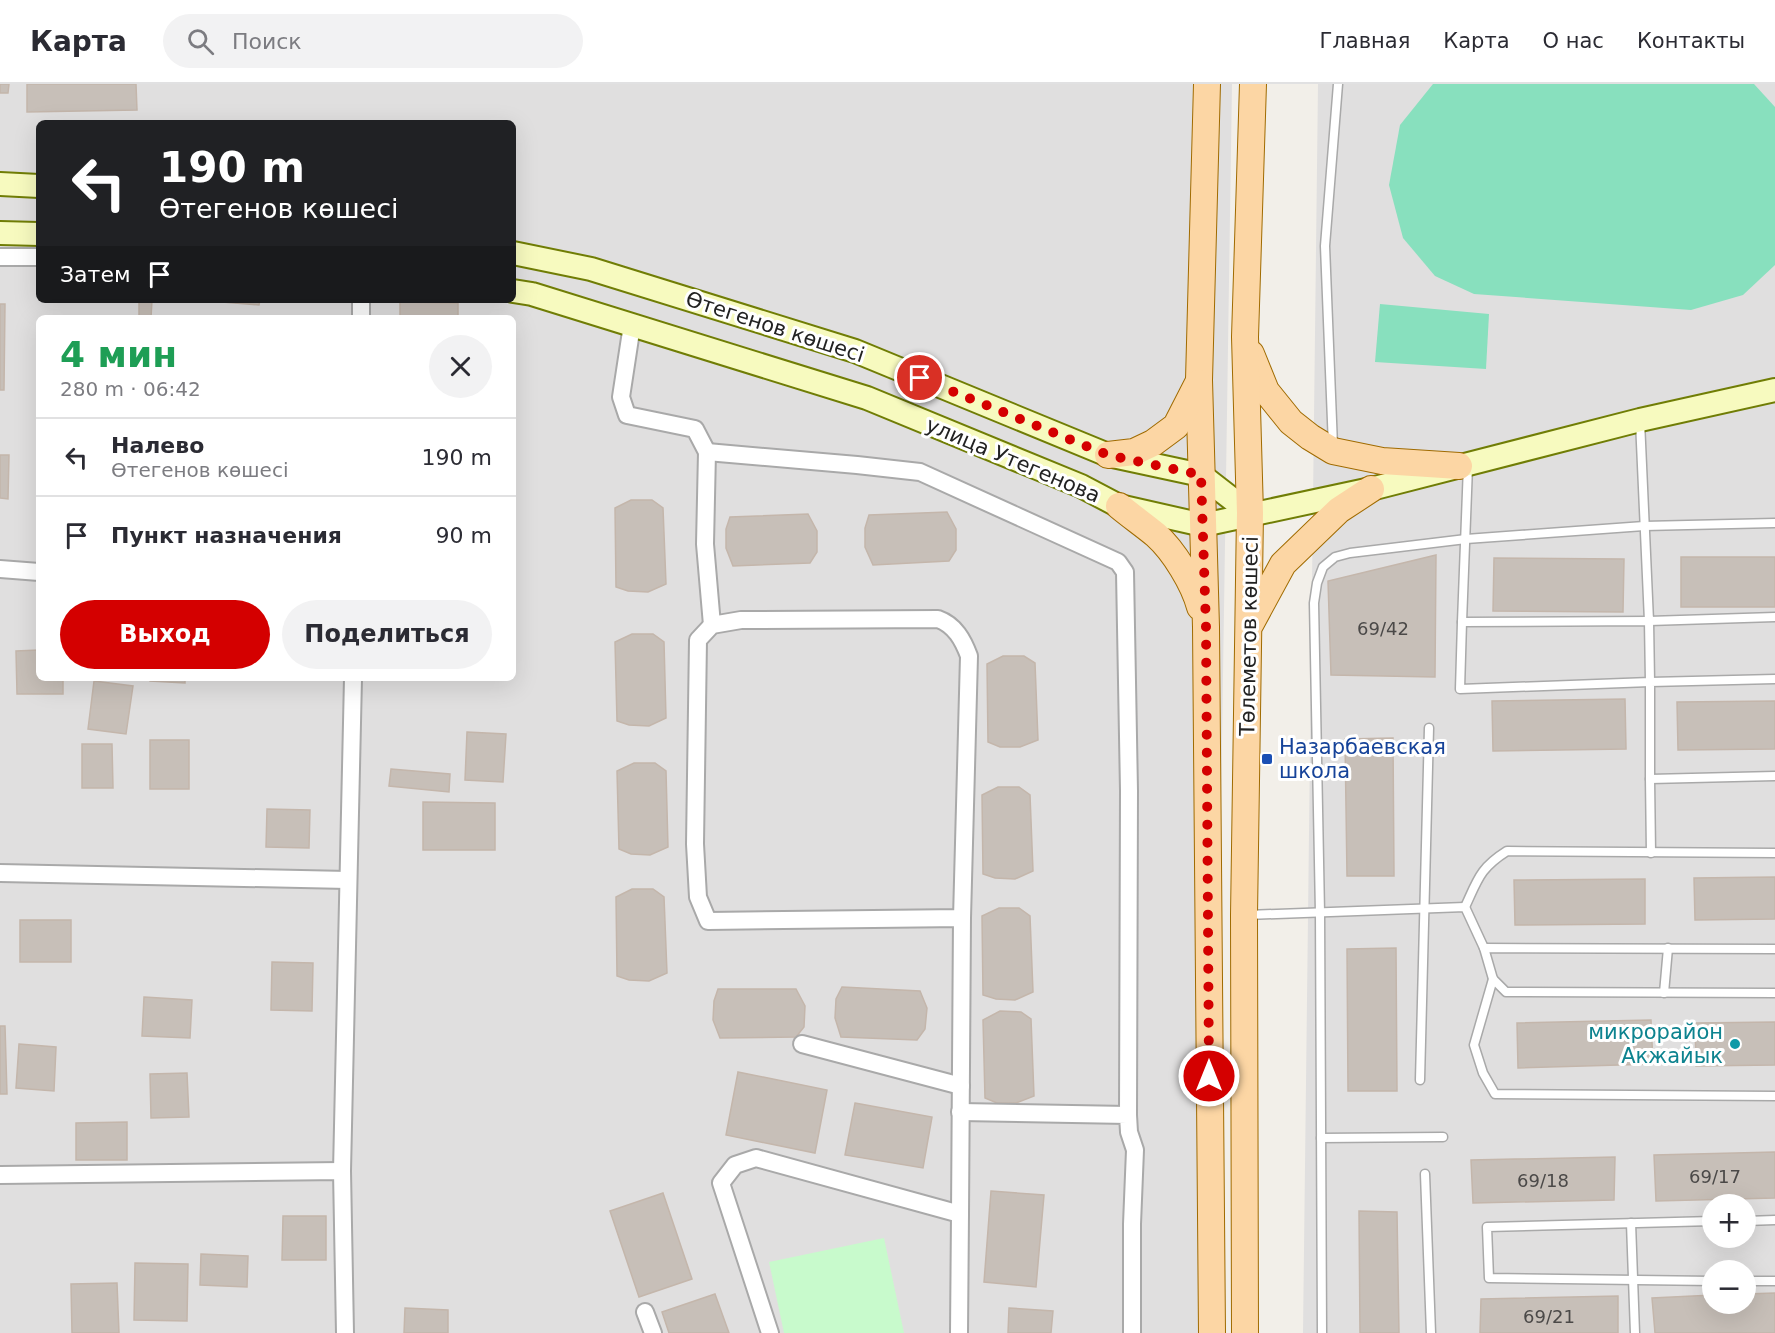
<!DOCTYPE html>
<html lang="ru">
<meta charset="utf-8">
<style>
body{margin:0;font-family:"DejaVu Sans",sans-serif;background:#f2f2f3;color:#2b2b33;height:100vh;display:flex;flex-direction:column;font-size:22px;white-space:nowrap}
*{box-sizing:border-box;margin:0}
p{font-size:20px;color:#7c7c81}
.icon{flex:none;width:33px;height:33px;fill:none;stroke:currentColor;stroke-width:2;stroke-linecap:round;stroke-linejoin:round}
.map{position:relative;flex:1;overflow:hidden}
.details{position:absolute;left:36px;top:231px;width:480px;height:366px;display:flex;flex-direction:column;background:#fff;border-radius:9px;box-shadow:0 6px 24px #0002}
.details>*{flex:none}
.banner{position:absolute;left:36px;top:36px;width:480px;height:183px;border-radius:9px;box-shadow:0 6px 24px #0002;background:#202124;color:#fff;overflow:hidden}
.tools{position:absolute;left:1702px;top:1110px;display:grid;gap:12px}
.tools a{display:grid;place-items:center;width:54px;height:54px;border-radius:50%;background:#fff;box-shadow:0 6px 24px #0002;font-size:30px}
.pin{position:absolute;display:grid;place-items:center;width:51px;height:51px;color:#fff;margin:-26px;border:3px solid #fff;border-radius:50%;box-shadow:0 2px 6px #0007}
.me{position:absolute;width:66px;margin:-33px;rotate:0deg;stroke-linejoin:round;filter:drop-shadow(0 0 4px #0008)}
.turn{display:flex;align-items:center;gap:21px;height:126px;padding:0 24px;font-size:27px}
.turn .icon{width:78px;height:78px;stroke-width:2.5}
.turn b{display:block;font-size:42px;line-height:51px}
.then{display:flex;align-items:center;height:57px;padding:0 24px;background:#0003;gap:12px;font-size:22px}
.round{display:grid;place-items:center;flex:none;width:63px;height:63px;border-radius:32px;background:#f2f2f3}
.headline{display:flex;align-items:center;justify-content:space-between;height:102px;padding:0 24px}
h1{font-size:36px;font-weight:700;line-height:45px;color:#1e9e55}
.primary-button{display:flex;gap:12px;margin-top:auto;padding:12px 24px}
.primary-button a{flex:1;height:69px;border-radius:36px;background:#d40000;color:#fff;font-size:24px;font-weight:700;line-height:69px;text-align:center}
.primary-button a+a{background:#f2f2f3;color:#2b2b33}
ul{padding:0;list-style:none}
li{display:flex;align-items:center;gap:18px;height:78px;padding:0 24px;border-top:2px solid #e1e1e2}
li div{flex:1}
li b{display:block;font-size:22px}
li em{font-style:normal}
header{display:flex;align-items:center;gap:36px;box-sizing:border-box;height:84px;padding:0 30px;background:#fff;border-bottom:2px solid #e1e1e2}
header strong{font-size:28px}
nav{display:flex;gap:33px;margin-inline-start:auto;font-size:21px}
.search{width:420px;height:54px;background:#f2f2f3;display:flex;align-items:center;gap:15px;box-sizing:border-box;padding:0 21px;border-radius:33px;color:#7c7c81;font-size:22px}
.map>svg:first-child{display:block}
</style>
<header>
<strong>Карта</strong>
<div class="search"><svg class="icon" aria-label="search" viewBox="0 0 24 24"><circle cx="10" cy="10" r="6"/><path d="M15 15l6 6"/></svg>Поиск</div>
<nav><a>Главная</a><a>Карта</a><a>О нас</a><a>Контакты</a></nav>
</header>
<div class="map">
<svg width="1775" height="1249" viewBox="0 0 1775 1249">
<rect width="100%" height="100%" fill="#f2efe9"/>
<g fill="#e0dfdf" fill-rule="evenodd">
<path d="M0 0H1232L1213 1249H0ZM39 39H513V216H39ZM39 234H513V594H39Z"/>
<path d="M1318 0H1775V1249H1303ZM1713 1120H1746V1154H1713ZM1713 1186H1746V1220H1713Z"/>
</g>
<path fill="#c8facc" d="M884 1154 904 1249H784L769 1178Z"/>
<g fill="#88e0be">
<path d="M1433 0H1754L1775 23V181L1743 211 1691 226 1474 210 1435 192 1403 154 1389 101 1400 41Z"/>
<path d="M1380 220 1489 230 1486 285 1375 278Z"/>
</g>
<g fill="#c7bfb8" stroke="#c4b6ab" stroke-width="1.5">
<path d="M0 0H9L8 9H0Z"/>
<path d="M27 0H136L137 26 27 28Z"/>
<path d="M139 216H152L151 234H139Z"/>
<path d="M197 216H260L259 221Z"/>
<path d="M400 218 458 219V234H400Z"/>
<path d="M0 220H5L4 306H0Z"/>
<path d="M0 371H9L8 415 0 414Z"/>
<path d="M631 416H652L663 424 666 500 648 508 628 507 616 503 615 424Z"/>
<path d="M947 428 956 445V466L949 477 873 481 865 463V444L869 431Z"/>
<path d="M808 430 817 447V468L810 479 733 482 726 464V445L730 433Z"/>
<path d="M1436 471 1435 593 1331 591 1328 497Z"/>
<rect x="1681" y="473" width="94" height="50"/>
<path d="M1494 474 1624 475 1623 528 1493 527Z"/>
<path d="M632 550H653L664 558 666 634 649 642 629 641 617 637 615 558Z"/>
<path d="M39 566V594H63V610H17L16 567Z"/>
<path d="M1003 572H1024L1035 579 1038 656 1020 663H1000L988 658 987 580Z"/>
<path d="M150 594H185V599L150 597Z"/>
<path d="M94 597 133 602 126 650 88 645Z"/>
<path d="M1625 615 1626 665 1493 667 1492 617Z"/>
<path d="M1775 617V665L1678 666 1677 618Z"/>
<path d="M467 648 506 650 503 698 465 696Z"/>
<path d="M1393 654 1394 792H1347L1345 655Z"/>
<rect x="150" y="656" width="39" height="49"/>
<path d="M82 660H112L113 704H82Z"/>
<path d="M634 679H655L666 687 668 763 650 771 631 770 619 765 617 687Z"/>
<path d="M391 685 450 690 449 708 389 702Z"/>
<path d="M998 703H1019L1030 711 1033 787 1015 795 995 794 983 790 982 711Z"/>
<path d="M423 718 495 719V766H423Z"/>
<path d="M267 725 310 726 309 764 266 763Z"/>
<path d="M1775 793V835L1695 836 1694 794Z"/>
<path d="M1645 795V840L1515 841 1514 796Z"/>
<path d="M632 805H653L664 813 667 889 649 897 629 896 617 892 616 813Z"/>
<path d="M999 824H1019L1030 832 1033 908 1015 916 996 915 983 911 982 832Z"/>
<rect x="20" y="836" width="51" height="42"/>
<path d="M1396 864 1397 1007H1348L1347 865Z"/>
<path d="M272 878 313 879 312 927 271 926Z"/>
<path d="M842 903 920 907 927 924 925 945 917 956 841 953 835 934 836 915Z"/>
<path d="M718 905H796L805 922 804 943 796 953 720 954 713 936 714 917Z"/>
<path d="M144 913 192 916 190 954 142 952Z"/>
<path d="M1000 927 1021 928 1031 935 1034 1012 1016 1019H997L985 1014 983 936Z"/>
<path d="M1651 936 1653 980 1518 984 1517 939Z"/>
<path d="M1775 938V981L1696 982 1695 939Z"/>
<path d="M0 942H5L7 1010H0Z"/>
<path d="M19 960 56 963 54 1007 16 1004Z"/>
<path d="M738 988 827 1006 815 1069 726 1051Z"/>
<path d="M187 989 189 1033 151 1034 150 990Z"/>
<path d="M855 1019 932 1033 923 1084 845 1071Z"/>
<path d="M127 1038V1076H76V1039Z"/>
<path d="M1775 1068V1114L1656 1117 1654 1071Z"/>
<path d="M1615 1073 1614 1116 1473 1119 1471 1076Z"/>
<path d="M991 1107 1044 1111 1036 1203 984 1198Z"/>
<path d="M663 1109 692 1195 639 1213 610 1127Z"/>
<path d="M1359 1127 1397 1128 1399 1249H1360Z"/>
<path d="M283 1132H326V1176H282Z"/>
<path d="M201 1170 248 1172 247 1203 200 1201Z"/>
<path d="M135 1179 188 1180 187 1237 134 1236Z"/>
<path d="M117 1199 119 1249H72L71 1200Z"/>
<path d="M1775 1209V1249H1655L1652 1214 1713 1211V1220H1746V1210Z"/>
<path d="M715 1210 729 1249H669L662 1228Z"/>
<path d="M1618 1212V1249H1480L1481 1215Z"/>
<path d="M405 1224 448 1226V1249H404Z"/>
<path d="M1009 1224 1053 1227 1051 1249H1008Z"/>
</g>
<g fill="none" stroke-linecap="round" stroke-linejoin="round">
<g stroke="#a9a9a9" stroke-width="11">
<g id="lane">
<path d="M1640 337 1649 537 1775 533"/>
<path d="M1333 362 1325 162 1338 0"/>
<path d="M1649 537 1650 598 1460 605 1462 538Z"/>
<path d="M1462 538 1468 382"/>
<path d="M1775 595 1650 598V695L1775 692"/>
<path d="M1650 695 1651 769"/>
<path d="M1465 823C1478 795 1480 784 1507 767L1775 769"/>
<path d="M1247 831 1465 823 1484 864"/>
<path d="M1775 865 1484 864 1493 895 1506 908 1775 909"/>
<path d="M1493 895 1474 961 1483 989 1495 1010 1775 1012"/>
<path d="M1664 909 1668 864"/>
<path d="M1420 996 1429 644"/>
<path d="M1321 1054 1443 1053"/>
<path d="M1425 1090 1431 1249"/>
<path d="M1713 1137 1487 1143 1489 1194 1713 1197"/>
<path d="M1746 1137 1775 1136"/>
<path d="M1631 1139 1635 1249"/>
<path d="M1746 1197H1775"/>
<path d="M1322 1249 1320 829 1314 519 1317 499 1323 483 1335 473 1350 469 1466 455 1644 442 1775 439"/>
</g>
</g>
<g stroke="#a9a9a9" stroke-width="20">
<g id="street">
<path d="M0 173H39"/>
<path d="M361 234V216"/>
<path d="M632 241 621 313 627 331 695 345 707 368 705 460 712 541"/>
<path d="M707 368 857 381 920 388 1118 478 1125 488 1129 707 1128 1031"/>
<path d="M0 485 39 488"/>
<path d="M0 789 348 796"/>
<path d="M802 960 961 1002"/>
<path d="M960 1028 1128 1031 1129 1048 1135 1066 1132 1140V1249"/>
<path d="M342 1087 353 594"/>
<path d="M0 1091 342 1087 345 1249"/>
<path d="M960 1130 962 834 969 572C963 556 955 541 938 535L741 536 712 541 698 556 695 760 698 813 708 837 962 834"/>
<path d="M645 1228 653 1249"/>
<path d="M770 1249 721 1099 735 1081 756 1074 960 1130 959 1249"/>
</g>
</g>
<g stroke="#707d05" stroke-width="26">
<g id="secondary">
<path d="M0 100 39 102"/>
<path d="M0 149 39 150"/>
<path d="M513 169 591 185 855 267 1108 371 1201 391 1250 429"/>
<path d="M513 207 532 210 867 314 1081 402 1119 422 1203 441 1371 405 1640 336 1775 306"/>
</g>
</g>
<g stroke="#a06b00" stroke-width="28">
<g id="primary">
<path d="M1207 0 1199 296 1206 543 1212 1249"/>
<path d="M1251 270 1266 307 1291 338 1310 353 1333 367 1382 377 1459 382"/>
<path d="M1108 371 1134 368 1153 359 1176 342 1198 299"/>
<path d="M1119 422C1131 432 1144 441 1156 451 1174 467 1194 500 1200 523"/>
<path d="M1251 539 1283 480 1339 426 1371 405"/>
<path d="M1245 1249 1244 831 1250 429 1245 253 1253 0"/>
</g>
</g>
<use href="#lane" stroke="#fff" stroke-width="8"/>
<use href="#street" stroke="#fff" stroke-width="16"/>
<use href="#secondary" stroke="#f7fabf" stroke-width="22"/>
<use href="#primary" stroke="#fcd6a4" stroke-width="26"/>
</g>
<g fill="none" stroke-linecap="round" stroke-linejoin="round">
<path stroke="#d40000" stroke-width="10" stroke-dasharray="0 18" d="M920 294 1108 371 1201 391 1206 543 1209 992"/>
</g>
<rect fill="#1a4fb4" stroke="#fff" stroke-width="2" x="1261" y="669" width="12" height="12" rx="3"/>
<circle fill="#0f9aa8" stroke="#fff" stroke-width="2" cx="1735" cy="960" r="6"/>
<g text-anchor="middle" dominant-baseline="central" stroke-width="6" stroke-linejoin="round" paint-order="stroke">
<g font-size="18" fill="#4b4948">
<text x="1383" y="544">69/42</text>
<text x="1715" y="1092">69/17</text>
<text x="1543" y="1096">69/18</text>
<text x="1549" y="1232">69/21</text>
</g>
<g font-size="21" fill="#222" stroke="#fff">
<text transform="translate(775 243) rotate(18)">Өтегенов көшесі</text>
<text transform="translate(1013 376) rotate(23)">улица Утегенова</text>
<text transform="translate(1249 552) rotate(-89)">Төлеметов көшесі</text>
</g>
<g font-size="21" fill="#164399" stroke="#fff" text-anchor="start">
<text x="1279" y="663">Назарбаевская<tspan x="1279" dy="24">школа</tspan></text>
</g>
<g font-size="21" fill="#0d838f" stroke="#fff" text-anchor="end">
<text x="1723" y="948">микрорайон<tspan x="1723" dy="24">Акжайык</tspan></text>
</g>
</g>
</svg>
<div class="tools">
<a>+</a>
<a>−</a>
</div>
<div class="pin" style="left:920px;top:294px;background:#d93025"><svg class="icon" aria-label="arrive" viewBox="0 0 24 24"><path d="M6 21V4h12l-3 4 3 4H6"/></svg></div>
<svg class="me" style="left:1209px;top:992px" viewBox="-20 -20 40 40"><circle r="17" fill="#d40000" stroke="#fff" stroke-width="3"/><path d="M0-11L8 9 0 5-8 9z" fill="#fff"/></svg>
<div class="banner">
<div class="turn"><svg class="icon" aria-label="left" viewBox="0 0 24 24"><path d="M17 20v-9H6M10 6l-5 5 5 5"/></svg><div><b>190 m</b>Өтегенов көшесі</div></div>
<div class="then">Затем<svg class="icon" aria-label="arrive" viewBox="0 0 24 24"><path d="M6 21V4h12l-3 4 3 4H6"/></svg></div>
</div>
<section class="details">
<div class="headline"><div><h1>4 мин</h1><p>280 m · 06:42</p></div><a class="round"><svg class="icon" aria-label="close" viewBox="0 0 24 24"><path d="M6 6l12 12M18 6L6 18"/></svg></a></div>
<ul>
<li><svg class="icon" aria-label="left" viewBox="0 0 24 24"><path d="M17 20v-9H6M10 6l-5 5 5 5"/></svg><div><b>Налево</b><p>Өтегенов көшесі</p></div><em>190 m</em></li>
<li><svg class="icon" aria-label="arrive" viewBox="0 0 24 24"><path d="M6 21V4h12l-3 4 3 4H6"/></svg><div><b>Пункт назначения</b></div><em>90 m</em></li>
</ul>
<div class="primary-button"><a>Выход</a><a>Поделиться</a></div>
</section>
</div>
